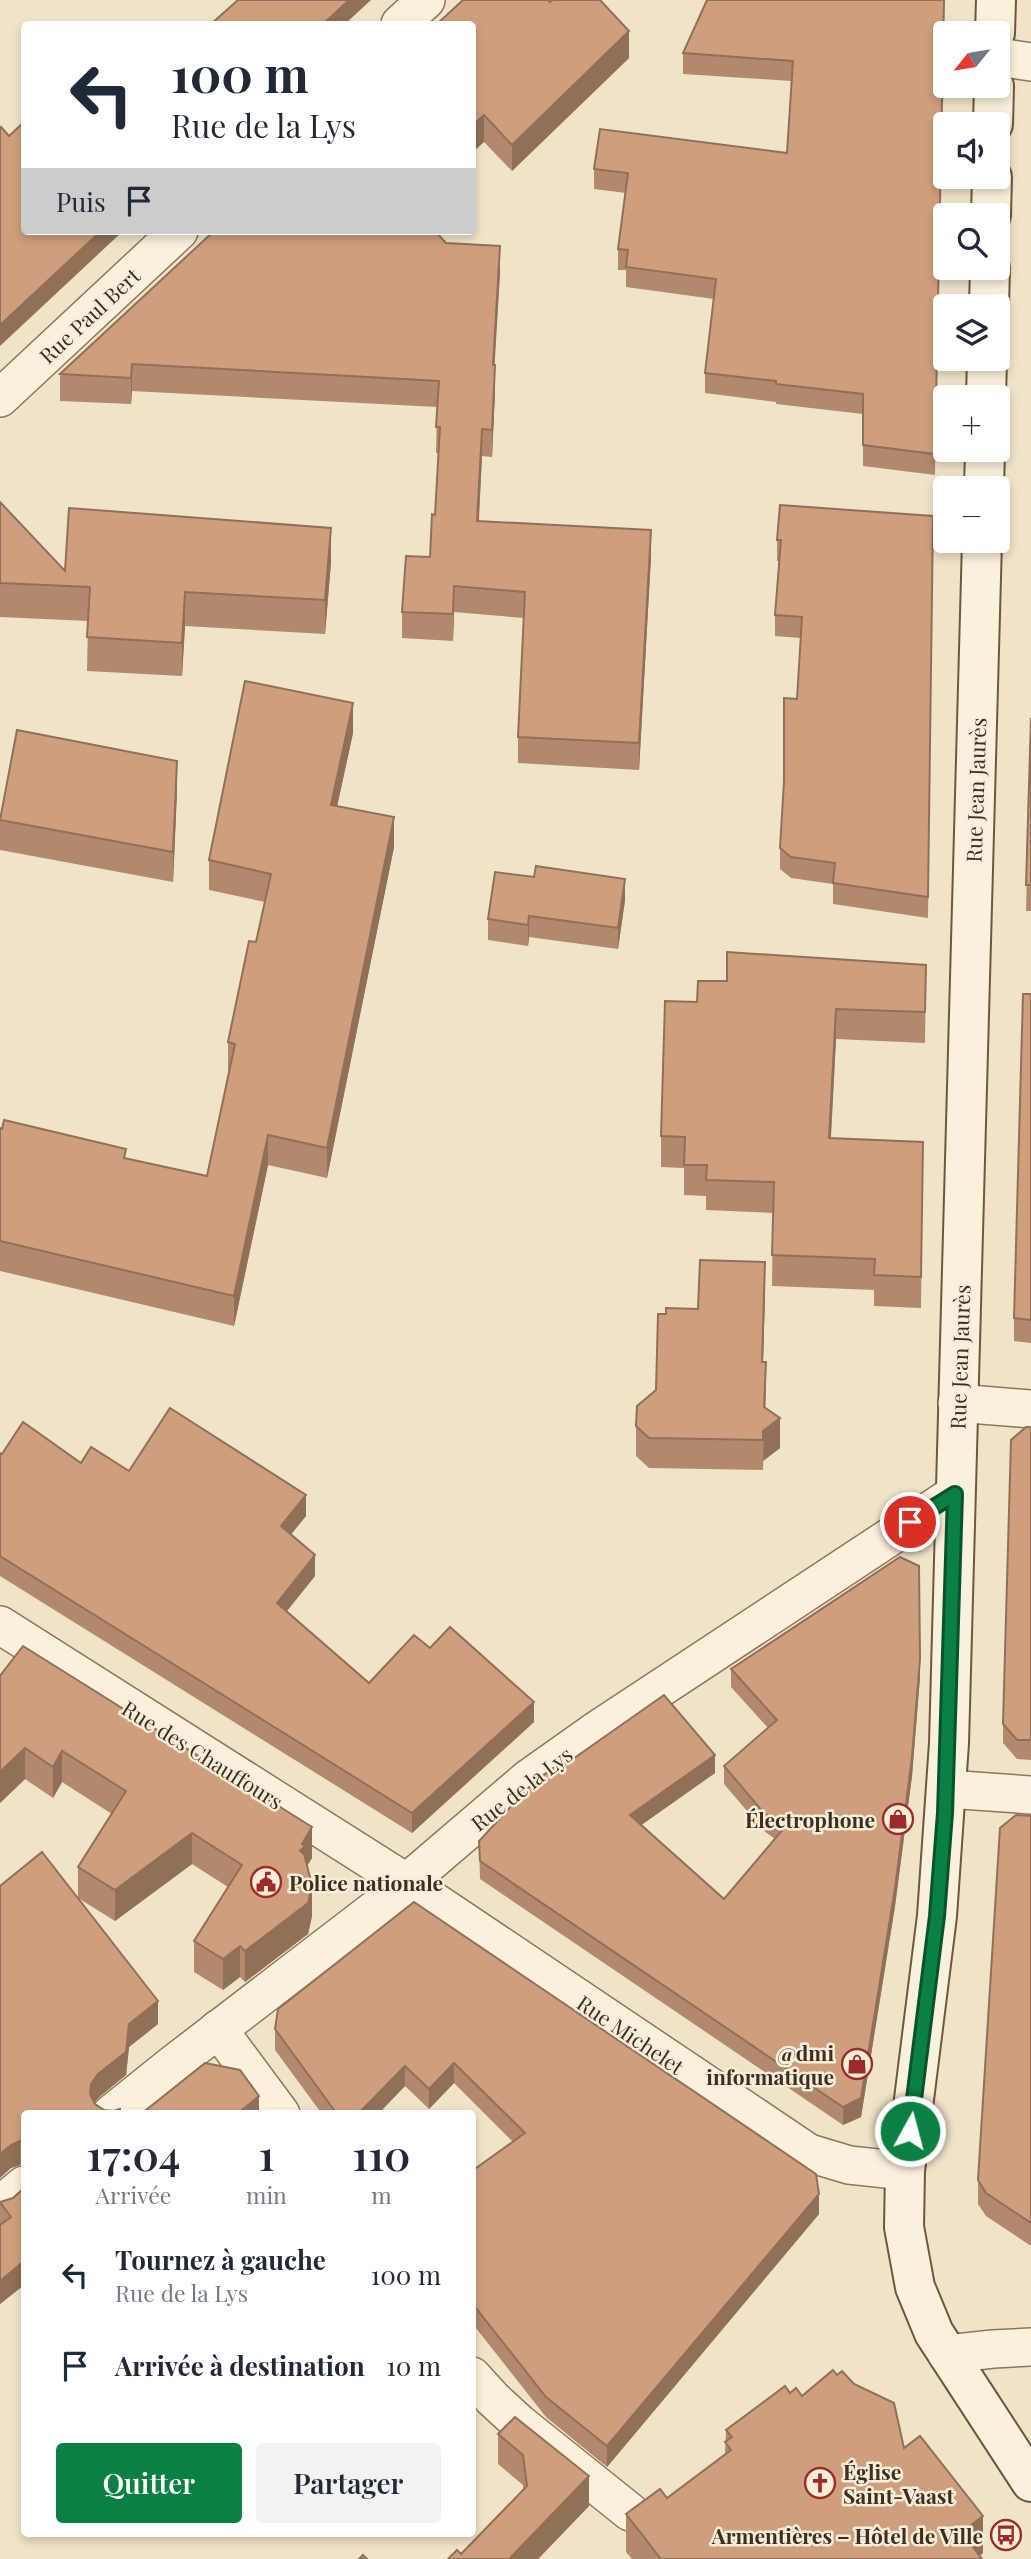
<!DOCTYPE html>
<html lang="fr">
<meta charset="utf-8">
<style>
body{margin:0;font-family:"Playfair Display",serif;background:#f2f2f3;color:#1f2937;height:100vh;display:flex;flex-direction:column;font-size:26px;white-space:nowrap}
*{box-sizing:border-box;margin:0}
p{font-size:23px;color:#747a83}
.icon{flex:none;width:38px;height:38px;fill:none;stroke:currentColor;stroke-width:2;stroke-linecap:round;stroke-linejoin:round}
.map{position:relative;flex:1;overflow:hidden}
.panel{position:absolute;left:21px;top:2110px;width:455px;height:427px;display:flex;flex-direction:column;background:#fff;border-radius:7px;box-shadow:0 4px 10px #0003}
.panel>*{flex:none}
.hud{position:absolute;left:21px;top:21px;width:455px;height:214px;border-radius:7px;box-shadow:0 4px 10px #0003;background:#fff;color:#1f2937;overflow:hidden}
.needle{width:46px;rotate:240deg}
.tools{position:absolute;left:933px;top:21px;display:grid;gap:14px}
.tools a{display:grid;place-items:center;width:77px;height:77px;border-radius:7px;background:#fff;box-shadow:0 4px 10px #0003;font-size:35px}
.pin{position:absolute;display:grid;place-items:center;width:60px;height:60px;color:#fff;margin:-30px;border:4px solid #fff;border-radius:50%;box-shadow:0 2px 7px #0007}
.me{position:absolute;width:77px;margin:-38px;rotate:7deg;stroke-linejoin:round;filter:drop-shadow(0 0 5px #0008)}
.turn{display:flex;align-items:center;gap:24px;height:147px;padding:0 35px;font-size:32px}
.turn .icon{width:91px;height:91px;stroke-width:2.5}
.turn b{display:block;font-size:49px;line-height:60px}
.then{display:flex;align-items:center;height:66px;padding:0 35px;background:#0003;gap:14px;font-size:26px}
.eta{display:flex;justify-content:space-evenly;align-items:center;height:119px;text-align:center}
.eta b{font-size:42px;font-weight:600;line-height:49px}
.primary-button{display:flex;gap:14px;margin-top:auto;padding:14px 35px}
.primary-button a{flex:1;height:80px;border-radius:7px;background:#0b8043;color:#fff;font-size:28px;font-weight:600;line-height:80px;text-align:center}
.primary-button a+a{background:#f2f2f3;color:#1f2937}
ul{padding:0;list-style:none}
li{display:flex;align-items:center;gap:21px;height:91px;padding:0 35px}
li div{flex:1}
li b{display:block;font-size:26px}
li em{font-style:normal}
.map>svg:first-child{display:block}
</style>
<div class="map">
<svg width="1031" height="2559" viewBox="0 0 1031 2559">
<rect width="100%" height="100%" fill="#f0e4c8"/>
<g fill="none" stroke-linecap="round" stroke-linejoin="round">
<g stroke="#8d765c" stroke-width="40">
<g id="minor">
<path d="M400 24 426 0"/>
<path d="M998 57 1031 62"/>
<path d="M0 398 179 231"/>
<path d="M957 1403 1031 1409"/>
<path d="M0 1625 407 1883 809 2153 849 2165 905 2171"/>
<path d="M947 1789 1031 1795"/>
<path d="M218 2029 281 2114"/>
<path d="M111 2114 172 2065 378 1907 529 1778 594 1732 955 1494"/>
<path d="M0 2205 24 2185"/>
<path d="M947 2354 993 2349 1031 2347"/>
<path d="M472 2376 493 2399 519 2423 630 2512"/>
</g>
</g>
<g stroke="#6f573f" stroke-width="42">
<g id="secondary">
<path d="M995 33 996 0"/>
<path d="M993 124 994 86"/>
<path d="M991 215 992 177"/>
<path d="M989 306 990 268"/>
<path d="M986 397 987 359"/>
<path d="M984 488 985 450"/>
<path d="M982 541 949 1743 937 1916 905 2171 904 2227 915 2287 934 2333 1031 2482"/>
</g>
</g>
<use href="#minor" stroke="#faf1dc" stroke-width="37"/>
<use href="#secondary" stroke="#faf1dc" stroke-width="38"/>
</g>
<g fill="#b2896c">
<path d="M944 0 935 475 863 466V414L776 404V402L705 393V373L714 299 626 287V270H618V249L626 193 594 189V169L787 153 791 81 683 74V53Z"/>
<path d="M472 24 629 58 512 171 484 142Z"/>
<path d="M446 243 500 273 494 365 495 392 492 457 482 456 479 521 651 557 639 770 518 763V737L524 618 454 612 453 641 402 638V612L430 557 435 515 438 453H436L437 407 132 391 131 404 60 401V374Z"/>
<path d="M0 502 65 571 331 562 325 634 185 626 182 676 87 671 88 621 0 617Z"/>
<path d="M933 516 928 918 833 904V884L791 878 780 869V848L797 699 801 638 775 636V615L779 561H777V540Z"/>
<path d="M1031 718V911H1026Z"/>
<path d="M353 733 337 806 394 847 327 1178 268 1165 234 1326 0 1271V1128L126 1158 207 1176 229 1072H228V1042L256 942 265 902 209 890V860Z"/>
<path d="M177 791 173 882 0 850V817Z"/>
<path d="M534 877 625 900 618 949 529 937 528 946 488 940V919Z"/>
<path d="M926 965 925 1043 836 1039 831 1138 923 1142 921 1308 874 1306V1290L772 1286 773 1213 706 1210V1196L684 1195V1168L661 1167V1136L697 1002Z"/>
<path d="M1031 994V1343L1014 1341V1318Z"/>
<path d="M765 1292 763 1362 766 1392 765 1408 780 1448 763 1461V1470L649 1468 636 1456V1426L656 1390 666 1314 698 1309Z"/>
<path d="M1031 1427V1760L1017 1759 1003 1743V1724Z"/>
<path d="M0 1453 2 1454 81 1463 129 1471 306 1516 290 1535 315 1576 287 1611 369 1683 430 1648 534 1722 412 1833 0 1576Z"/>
<path d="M731 1669 920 1677 912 1776 895 1906 861 2117 843 2125 480 1879 479 1841 570 1761 715 1773 641 1825 724 1899 775 1839 764 1831 724 1784V1766L768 1728 731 1687Z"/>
<path d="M0 1676 312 1858 307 1866 312 1916 308 1934 245 1982 240 1977 223 1990 194 1972V1941L228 1887 192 1864 115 1921 78 1898V1867L112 1814 62 1782 53 1798 25 1779 0 1803Z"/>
<path d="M1031 1816V2246L986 2216 978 2204V2180Z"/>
<path d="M0 1886 158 2024 129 2047 126 2075 98 2098 94 2103 104 2110 120 2114H24V2165H20L11 2168Z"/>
<path d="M414 1902 819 2214 607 2467 546 2417 472 2323V2171L513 2142 454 2083 429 2109 405 2086 378 2114H322L275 2050V2029Z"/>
<path d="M24 2188V2285L0 2304V2202L13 2198Z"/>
<path d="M837 2375 904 2448 983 2553 980 2556 982 2559H632L626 2552V2514L667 2498 725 2454 726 2430 790 2393 802 2396Z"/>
<path d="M498 2434 589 2506 538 2559H448L461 2554 523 2490V2485L498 2464Z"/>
</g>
<g fill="#916f58">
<path d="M349 0H371L345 24H323Z"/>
<path d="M629 31V58L512 171V145Z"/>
<path d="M484 115V142L472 153V126Z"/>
<path d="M101 231H123L0 346V325Z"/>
<path d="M500 246V273L493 392V365Z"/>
<path d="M132 364V391L131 404V378Z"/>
<path d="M495 365V392L492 457V430Z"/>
<path d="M482 429V456L477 548V521Z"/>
<path d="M331 528V562L325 634V600Z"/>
<path d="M651 530V557L639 770V743Z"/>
<path d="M454 586V612L453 641V614Z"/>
<path d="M185 592V626L182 676V643Z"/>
<path d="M353 703V733L331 835V805Z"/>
<path d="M177 761V791L173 882V852Z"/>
<path d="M394 817V847L327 1178V1148Z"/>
<path d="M625 879V900L618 949V928Z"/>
<path d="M529 916V937L528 946V925Z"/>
<path d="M836 1009V1039L829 1169V1138Z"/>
<path d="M268 1135V1165L234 1326V1296Z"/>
<path d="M765 1262V1292L762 1392V1362Z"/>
<path d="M766 1362 765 1430 780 1418V1448L763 1461V1470Z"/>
<path d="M306 1495V1516L281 1547V1526Z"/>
<path d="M315 1555V1576L277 1623V1603Z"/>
<path d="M920 1659V1677L912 1776 895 1906 861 2117 843 2125V2107Z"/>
<path d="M534 1702V1722L412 1833V1813Z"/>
<path d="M25 1748V1779L0 1803V1772Z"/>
<path d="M62 1751V1782L53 1798V1767Z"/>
<path d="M715 1755V1773L630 1833V1815Z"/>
<path d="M312 1827V1858L305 1869 300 1851 302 1844Z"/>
<path d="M192 1833V1864L115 1921V1890Z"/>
<path d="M312 1885V1916L308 1934 245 1982V1951Z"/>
<path d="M240 1946V1977L223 1990V1959Z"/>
<path d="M158 2001V2024L129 2047 126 2075 98 2098 91 2107V2084L129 2024Z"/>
<path d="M454 2063V2083L429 2109V2089Z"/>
<path d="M405 2066V2086L378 2114H358Z"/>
<path d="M259 2096V2114H237Z"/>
<path d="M20 2141V2165L11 2168 0 2178V2154L11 2145Z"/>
<path d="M819 2194V2214L607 2467V2446Z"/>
<path d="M24 2261V2285L0 2304V2281Z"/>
<path d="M589 2476V2506L538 2559H509Z"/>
<path d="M983 2516V2553L975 2559 962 2532Z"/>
</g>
<g fill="#cf9f7d" stroke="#916f58" stroke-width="2">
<path d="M238 0H349L323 24H211Z"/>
<path d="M463 0H548L550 2 552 0H600L629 31 512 145 484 115 472 126V24H437Z"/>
<path d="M707 0H944L935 454 863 445V394L776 384V381L705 373 716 279 626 267 628 250 618 249 628 173 594 169 600 129 787 153 793 61 683 53Z"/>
<path d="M24 122V231H101L0 325V128L1 127 9 136Z"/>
<path d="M214 231H435L446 243 500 246 493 365H495L492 430 482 429 477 521 651 530 639 743 518 737 525 592 454 586 453 614 402 612 406 556 430 557 432 514 435 515 440 427H436L439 381 132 364 131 378 60 374Z"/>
<path d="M0 502 65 571 69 508 331 528 325 600 185 592 182 643 87 637 90 587 0 583Z"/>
<path d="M780 505 933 516 928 897 833 883 835 863 791 857 780 848 784 781V698L797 699 802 617 775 615 781 540H777Z"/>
<path d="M245 681 353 703 331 805 394 817 327 1148 268 1135 234 1296 0 1241V1128L2 1129 4 1120 126 1149 124 1158 207 1176 235 1044 228 1042 249 941 256 942 271 874 209 860Z"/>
<path d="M1031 718V885H1026Z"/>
<path d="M17 730 177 761 173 852 0 820Z"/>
<path d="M536 866 625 879 618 928 529 916 528 925 488 919 495 872 534 877Z"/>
<path d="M727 952 926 965 925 1012 836 1009 829 1138 923 1142 921 1277 874 1275 875 1259 772 1255 774 1182 706 1180 707 1165H684L685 1137 661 1136 665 1001 697 1002 698 981H727Z"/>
<path d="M1023 994H1031V1320L1014 1318Z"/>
<path d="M700 1260 765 1262 762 1362H766L764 1407 780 1418 763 1431V1440L649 1438 636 1426 637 1406 656 1390 658 1314H666V1308L698 1309Z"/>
<path d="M170 1408 306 1495 281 1526 315 1555 277 1603 369 1683 414 1635 430 1648 450 1627 534 1702 412 1813 0 1556V1453L2 1454 23 1422 81 1463 91 1447 129 1471Z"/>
<path d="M1026 1427H1031V1740H1017L1003 1724 1011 1440Z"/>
<path d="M900 1557 919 1566 920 1659 912 1757 895 1888 861 2098 843 2107 480 1861 479 1841 527 1789 542 1776 567 1758 570 1761 664 1695 715 1755 630 1815 724 1899 785 1827 764 1813 724 1766 777 1720 731 1669Z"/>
<path d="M23 1646 312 1827 302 1844 305 1846 300 1851 304 1854 312 1885 308 1903 245 1951 240 1946 223 1959 194 1941 242 1865 192 1833 115 1890 78 1867 126 1791 62 1751 53 1767 25 1748 0 1772V1676Z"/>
<path d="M1016 1815 1031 1816V2223L986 2193 978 2180 1000 1828Z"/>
<path d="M42 1852 158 2001 129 2024 126 2052 98 2074 91 2084 90 2094 95 2104 104 2110 114 2111 120 2109V2114H24V2141H20L11 2145 0 2154V1886Z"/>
<path d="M414 1902 816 2174 819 2194 607 2446 546 2397 472 2303V2171L525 2133 454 2063 429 2089 405 2066 358 2114H337L275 2029 278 2009Z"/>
<path d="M205 2063 240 2070 259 2096 237 2114H141Z"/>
<path d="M24 2188V2261L0 2281V2225L11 2217 0 2202 13 2198Z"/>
<path d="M833 2370 837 2375 842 2371 854 2384 894 2403 904 2448 920 2436 983 2516 962 2532 982 2559H661L626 2514 660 2489 667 2498 731 2450 725 2442 732 2437 726 2430 785 2386 790 2393 796 2388 802 2396Z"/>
<path d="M515 2417 589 2476 509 2559H448L457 2550 461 2554 527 2486 523 2455 498 2434Z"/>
<path d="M363 2555 367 2559H359Z"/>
</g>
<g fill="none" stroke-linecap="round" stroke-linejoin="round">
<g stroke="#07532c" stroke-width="18">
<path id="route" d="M910 2131 937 1916 945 1813 955 1494 910 1522"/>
</g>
<use href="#route" stroke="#0b8043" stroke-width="12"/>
</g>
<defs>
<g id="shop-ring" transform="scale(1.575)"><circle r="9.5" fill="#f7eed8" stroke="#9e2a2b" stroke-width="1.5"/><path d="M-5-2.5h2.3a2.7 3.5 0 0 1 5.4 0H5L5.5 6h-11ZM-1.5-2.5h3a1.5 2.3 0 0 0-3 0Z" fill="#9e2a2b"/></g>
<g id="civic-ring" transform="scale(1.575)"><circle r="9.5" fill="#f7eed8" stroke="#9e2a2b" stroke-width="1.5"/><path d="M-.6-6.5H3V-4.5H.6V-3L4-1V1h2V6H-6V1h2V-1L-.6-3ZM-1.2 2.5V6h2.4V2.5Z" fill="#9e2a2b"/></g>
<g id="church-ring" transform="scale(1.575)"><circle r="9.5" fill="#f7eed8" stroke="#9e2a2b" stroke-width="1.5"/><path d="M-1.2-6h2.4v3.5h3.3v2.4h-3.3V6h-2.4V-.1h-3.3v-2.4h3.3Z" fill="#9e2a2b"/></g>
<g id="bus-ring" transform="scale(1.575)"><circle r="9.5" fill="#f7eed8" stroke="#9e2a2b" stroke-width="1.5"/><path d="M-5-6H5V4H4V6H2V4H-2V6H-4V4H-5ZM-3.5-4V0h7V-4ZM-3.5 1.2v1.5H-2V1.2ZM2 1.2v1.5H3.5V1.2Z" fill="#9e2a2b"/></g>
</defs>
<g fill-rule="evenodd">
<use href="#shop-ring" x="898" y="1819"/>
<use href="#civic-ring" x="266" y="1882"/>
<use href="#shop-ring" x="857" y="2064"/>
<use href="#church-ring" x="820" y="2483"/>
<use href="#bus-ring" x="1006" y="2535"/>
</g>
<g text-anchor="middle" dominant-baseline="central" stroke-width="5" stroke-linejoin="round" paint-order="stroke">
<g font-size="21" fill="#3d2e20" stroke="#f7eed8">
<text transform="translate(89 315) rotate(-43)">Rue Paul Bert</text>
<text transform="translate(975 790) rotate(-88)">Rue Jean Jaurès</text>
<text transform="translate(959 1357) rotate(-88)">Rue Jean Jaurès</text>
<text transform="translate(203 1754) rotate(32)">Rue des Chauffours</text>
<text transform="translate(521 1788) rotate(-38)">Rue de la Lys</text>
<text transform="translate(631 2034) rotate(34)">Rue Michelet</text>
</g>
<g font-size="21" font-weight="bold" fill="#3d2e20" stroke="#f7eed8" text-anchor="end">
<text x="875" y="1819">Électrophone</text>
<text x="289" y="1882" text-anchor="start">Police nationale</text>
<text x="834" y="2052">@dmi<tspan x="834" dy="24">informatique</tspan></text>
<text x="843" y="2471" text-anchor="start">Église<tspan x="843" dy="24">Saint-Vaast</tspan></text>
<text x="983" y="2535">Armentières – Hôtel de Ville</text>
</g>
</g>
</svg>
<div class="tools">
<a><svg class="needle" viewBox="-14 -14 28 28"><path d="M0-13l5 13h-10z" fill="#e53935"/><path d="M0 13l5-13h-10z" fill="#747a83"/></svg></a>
<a><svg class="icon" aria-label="sound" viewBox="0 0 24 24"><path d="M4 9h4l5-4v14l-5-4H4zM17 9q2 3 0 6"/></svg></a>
<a><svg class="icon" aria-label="search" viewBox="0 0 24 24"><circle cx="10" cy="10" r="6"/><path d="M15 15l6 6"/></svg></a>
<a><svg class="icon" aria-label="layers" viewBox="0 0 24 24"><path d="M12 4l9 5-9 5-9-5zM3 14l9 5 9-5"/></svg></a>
<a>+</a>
<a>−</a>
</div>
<div class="pin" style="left:910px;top:1522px;background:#d93025"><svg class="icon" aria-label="arrive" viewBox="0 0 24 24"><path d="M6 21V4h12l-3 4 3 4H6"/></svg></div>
<svg class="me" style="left:910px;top:2131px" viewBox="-20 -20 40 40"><circle r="17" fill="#0b8043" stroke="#fff" stroke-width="3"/><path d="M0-11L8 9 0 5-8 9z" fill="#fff"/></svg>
<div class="hud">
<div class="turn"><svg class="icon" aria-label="left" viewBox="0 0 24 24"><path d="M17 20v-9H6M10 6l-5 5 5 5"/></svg><div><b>100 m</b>Rue de la Lys</div></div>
<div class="then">Puis<svg class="icon" aria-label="arrive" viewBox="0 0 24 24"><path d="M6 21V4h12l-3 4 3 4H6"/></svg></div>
</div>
<section class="panel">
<div class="eta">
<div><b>17:04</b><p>Arrivée</p></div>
<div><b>1</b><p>min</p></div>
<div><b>110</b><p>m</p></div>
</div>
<ul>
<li><svg class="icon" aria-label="left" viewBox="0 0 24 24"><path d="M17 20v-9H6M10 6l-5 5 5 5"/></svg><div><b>Tournez à gauche</b><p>Rue de la Lys</p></div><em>100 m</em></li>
<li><svg class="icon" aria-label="arrive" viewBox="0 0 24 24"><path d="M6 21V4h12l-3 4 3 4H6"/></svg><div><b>Arrivée à destination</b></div><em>10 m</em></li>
</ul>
<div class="primary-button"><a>Quitter</a><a>Partager</a></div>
</section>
</div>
